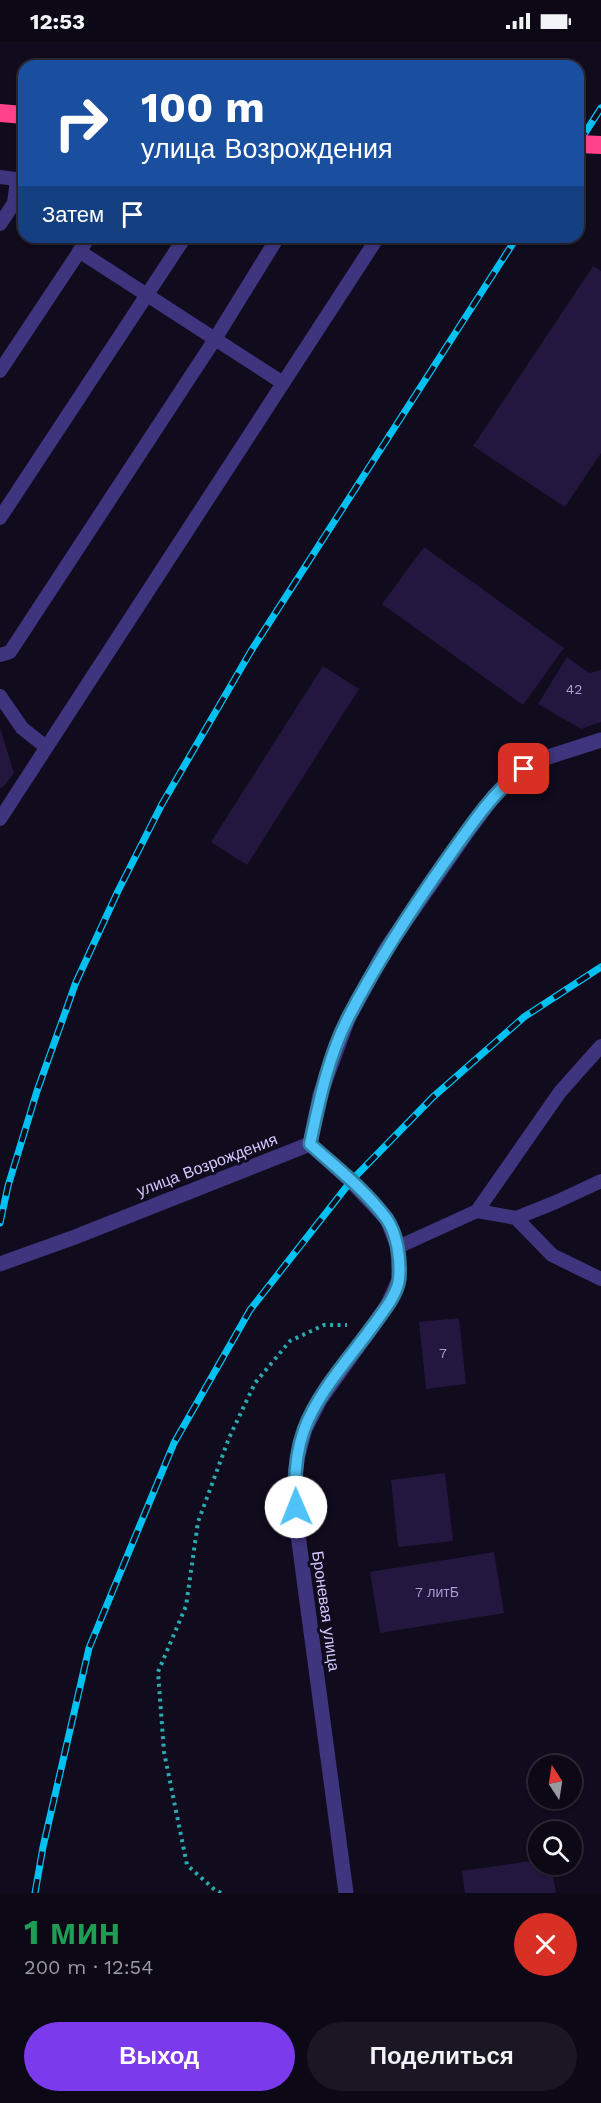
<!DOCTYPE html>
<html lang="ru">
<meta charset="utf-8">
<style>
body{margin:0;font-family:"Work Sans",sans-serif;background:#1a1623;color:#f1f3f6;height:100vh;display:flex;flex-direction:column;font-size:22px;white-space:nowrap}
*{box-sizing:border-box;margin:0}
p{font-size:20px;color:#9a9aa1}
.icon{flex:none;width:33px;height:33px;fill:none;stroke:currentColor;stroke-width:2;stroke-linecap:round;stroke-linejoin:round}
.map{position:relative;height:1851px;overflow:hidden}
.side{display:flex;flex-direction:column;background:#0c0816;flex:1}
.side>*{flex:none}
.guide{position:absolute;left:18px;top:18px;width:566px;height:183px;border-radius:18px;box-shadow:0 2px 4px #0004,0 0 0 2px #2c2935;background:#1a4fa0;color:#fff;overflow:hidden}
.needle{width:39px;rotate:348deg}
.controls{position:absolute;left:528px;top:1713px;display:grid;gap:12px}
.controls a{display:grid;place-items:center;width:54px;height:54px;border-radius:50%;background:#0c0816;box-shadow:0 2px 4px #0004,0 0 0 2px #2c2935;font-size:30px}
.pin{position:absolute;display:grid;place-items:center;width:51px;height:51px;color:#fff;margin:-26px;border-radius:12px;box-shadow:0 3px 9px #0006}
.me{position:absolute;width:66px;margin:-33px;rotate:359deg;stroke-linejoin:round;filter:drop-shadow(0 0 4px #0008)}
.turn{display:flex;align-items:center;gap:21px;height:126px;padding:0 24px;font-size:27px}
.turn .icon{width:78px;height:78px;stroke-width:2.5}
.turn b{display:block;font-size:42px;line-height:51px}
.then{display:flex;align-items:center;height:57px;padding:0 24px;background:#0003;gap:12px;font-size:22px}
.round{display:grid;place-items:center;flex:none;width:63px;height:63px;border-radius:32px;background:#1a1623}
.head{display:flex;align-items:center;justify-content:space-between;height:102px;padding:0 24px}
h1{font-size:36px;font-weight:700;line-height:45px;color:#1e9e55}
.primary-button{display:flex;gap:12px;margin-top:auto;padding:12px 24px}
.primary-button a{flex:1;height:69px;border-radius:36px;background:#7c3aed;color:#fff;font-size:24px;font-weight:700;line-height:69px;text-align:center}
.primary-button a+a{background:#1a1623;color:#f1f3f6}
.status{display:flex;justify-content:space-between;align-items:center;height:42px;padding:0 30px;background:#0c0816;direction:ltr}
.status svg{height:16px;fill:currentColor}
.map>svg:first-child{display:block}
</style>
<div class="status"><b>12:53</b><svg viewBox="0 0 49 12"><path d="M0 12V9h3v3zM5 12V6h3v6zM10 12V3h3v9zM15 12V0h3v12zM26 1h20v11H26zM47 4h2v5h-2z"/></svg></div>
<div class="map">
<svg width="601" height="1851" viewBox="0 0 601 1851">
<rect width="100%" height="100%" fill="#100b1d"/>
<g fill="#23173f">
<path d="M593 224 601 229V411L565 465 473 404Z"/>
<path d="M424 505 564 606 523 663 382 562Z"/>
<path d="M567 615 589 631 601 628V680L581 687 538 662Z"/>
<path d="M323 624 359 647 247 823 211 800Z"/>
<path d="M0 686 14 731 3 745 0 746Z"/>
<path d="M459 1276 466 1342 426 1347 419 1280Z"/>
<path d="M445 1431 453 1499 398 1505 391 1438Z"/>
<path d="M494 1510 504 1571 380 1591 370 1530Z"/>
<path d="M538 1818V1822H551L556 1851H465L462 1829Z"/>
</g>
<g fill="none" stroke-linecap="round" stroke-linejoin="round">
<path stroke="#29abb1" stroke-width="4" stroke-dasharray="3 4.5" stroke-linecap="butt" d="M221 1851 215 1848 187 1823 164 1710 158 1630 186 1564 198 1480 229 1396 255 1341 290 1299 324 1283H347"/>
<g stroke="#3f347e" stroke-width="14">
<path d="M0 135 24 138"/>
<path d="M0 182 14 161 17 138"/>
<path d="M79 209 283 341"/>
<path d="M0 329 89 195"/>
<path d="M0 476 185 195"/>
<path d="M0 613 10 610 215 297 278 195"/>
<path d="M0 654 22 686 46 705"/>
<path d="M0 777 378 195"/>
<path d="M477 1169 516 1176 552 1213 601 1237"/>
<path d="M516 1176 556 1160 601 1139"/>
<path d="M398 1205 477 1169 560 1050 601 1004"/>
</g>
<g stroke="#3f347e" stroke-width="15">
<path d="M310 1102 351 1139 387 1177 398 1205 399 1238 387 1264 320 1358 305 1387 297 1417 294 1445 297 1485 346 1851"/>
<path d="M310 1102 320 1053 348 977 386 907 468 789 494 754 512 736 536 719 601 698"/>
<path d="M0 1222 75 1195 310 1102"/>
</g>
<path stroke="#ff4289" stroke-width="18" d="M0 71 24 73"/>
<g stroke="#00c1f2" stroke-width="7">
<g id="rail">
<path d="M578 102 601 66"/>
<path d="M0 1181 8 1144 37 1049 76 940 118 849 162 762 251 609 517 195"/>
<path d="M35 1851 43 1805 89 1606 174 1401 250 1268 351 1139 433 1055 524 975 601 925"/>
</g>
</g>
<use href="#rail" stroke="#100b1d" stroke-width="4.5" stroke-dasharray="14" stroke-linecap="butt"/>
<path stroke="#ff4289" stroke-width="18" d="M578 102 601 103"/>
</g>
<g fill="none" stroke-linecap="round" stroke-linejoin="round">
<g stroke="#337fa1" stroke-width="15">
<path id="route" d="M296 1465C294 1439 295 1413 304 1388 318 1350 349 1317 372 1285 382 1271 397 1254 399 1237 401 1218 397 1191 386 1176 365 1148 336 1125 310 1102 319 1060 328 1015 348 976 377 920 411 868 447 817 470 785 492 750 524 727"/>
</g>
<use href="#route" stroke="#4fc3f7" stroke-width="10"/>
</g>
<g text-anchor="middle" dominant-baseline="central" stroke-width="6" stroke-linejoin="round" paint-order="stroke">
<g font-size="14" fill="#a79bcf">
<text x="574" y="647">42</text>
<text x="443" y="1311">7</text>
<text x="437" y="1550">7 литБ</text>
</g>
<g font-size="16" fill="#d3c7ff" stroke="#100b1d">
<text transform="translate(207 1123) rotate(-21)">улица Возрождения</text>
<text transform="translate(326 1569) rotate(82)">Броневая улица</text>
</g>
</g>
</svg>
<div class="controls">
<a><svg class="needle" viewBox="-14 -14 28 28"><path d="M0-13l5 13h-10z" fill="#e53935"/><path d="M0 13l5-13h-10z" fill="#9a9aa1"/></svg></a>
<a><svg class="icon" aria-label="search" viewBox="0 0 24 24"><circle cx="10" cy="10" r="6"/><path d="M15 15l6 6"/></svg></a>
</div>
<div class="pin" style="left:524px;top:727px;background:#d93025"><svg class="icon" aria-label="arrive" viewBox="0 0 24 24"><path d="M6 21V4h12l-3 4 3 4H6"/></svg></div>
<svg class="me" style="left:296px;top:1465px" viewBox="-20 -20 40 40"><circle r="19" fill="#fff"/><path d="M0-13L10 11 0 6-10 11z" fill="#4fc3f7"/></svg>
<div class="guide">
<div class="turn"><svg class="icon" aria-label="right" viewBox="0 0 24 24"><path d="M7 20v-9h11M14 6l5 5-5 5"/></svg><div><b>100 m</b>улица Возрождения</div></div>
<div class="then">Затем<svg class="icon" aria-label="arrive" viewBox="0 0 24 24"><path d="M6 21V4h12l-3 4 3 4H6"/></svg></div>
</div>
</div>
<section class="side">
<div class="head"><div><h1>1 мин</h1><p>200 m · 12:54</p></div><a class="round" style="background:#d93025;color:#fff"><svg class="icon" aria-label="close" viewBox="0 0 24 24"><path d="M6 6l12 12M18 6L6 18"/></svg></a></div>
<div class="primary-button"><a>Выход</a><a>Поделиться</a></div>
</section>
